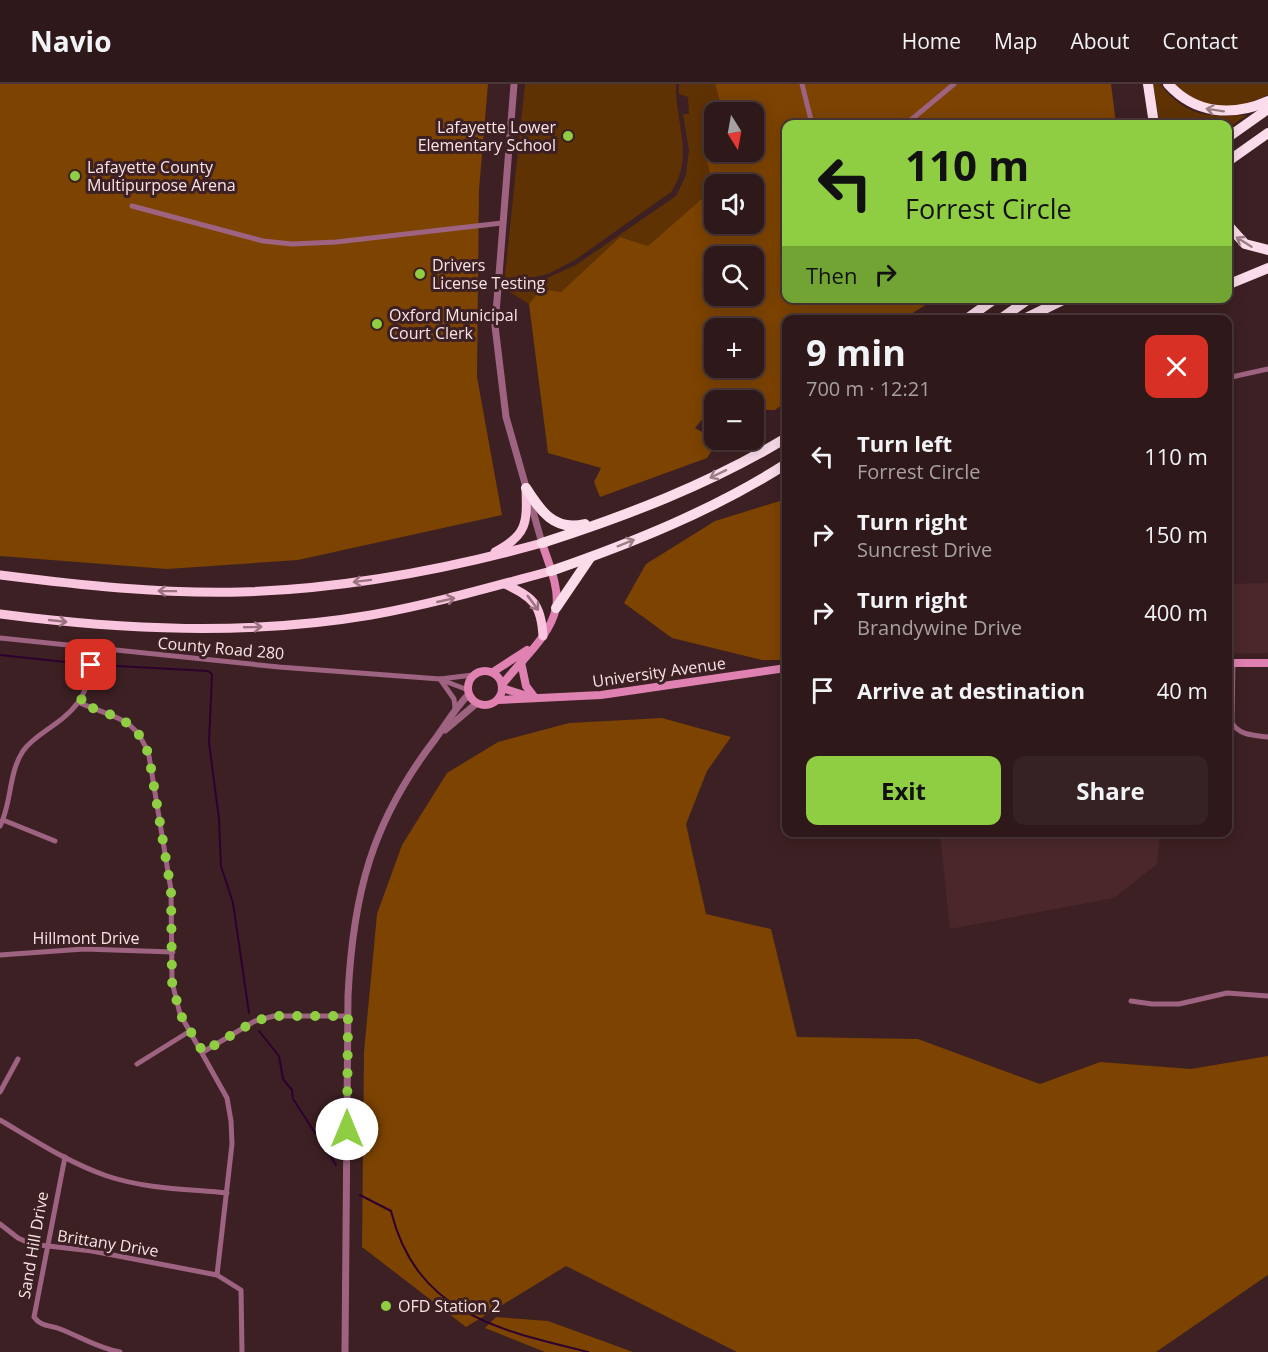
<!DOCTYPE html>
<meta charset="utf-8">
<style>
body{margin:0;font-family:"Open Sans",sans-serif;background:#362123;color:#f1f3f6;height:100vh;display:flex;flex-direction:column;font-size:22px;white-space:nowrap}
*{box-sizing:border-box;margin:0}
p{font-size:20px;color:#a7a0a2}
.icon{flex:none;width:33px;height:33px;fill:none;stroke:currentColor;stroke-width:2;stroke-linecap:round;stroke-linejoin:round}
.map{position:relative;flex:1;overflow:hidden}
.panel{position:absolute;left:782px;top:231px;width:450px;height:522px;display:flex;flex-direction:column;background:#2e181a;border-radius:12px;box-shadow:0 3px 15px #0003,0 0 0 2px #493739}
.panel>*{flex:none}
.hud{position:absolute;left:782px;top:36px;width:450px;height:183px;border-radius:12px;box-shadow:0 3px 15px #0003,0 0 0 2px #493739;background:#8fcd42;color:#111;overflow:hidden}
.needle{width:39px;rotate:169deg}
.fabs{position:absolute;left:704px;top:18px;display:grid;gap:12px}
.fabs a{display:grid;place-items:center;width:60px;height:60px;border-radius:12px;background:#2e181a;box-shadow:0 3px 15px #0003,0 0 0 2px #493739;font-size:30px}
.pin{position:absolute;display:grid;place-items:center;width:51px;height:51px;color:#fff;margin:-26px;border-radius:12px;box-shadow:0 3px 9px #0006}
.me{position:absolute;width:66px;margin:-33px;rotate:0deg;stroke-linejoin:round;filter:drop-shadow(0 0 4px #0008)}
.turn{display:flex;align-items:center;gap:21px;height:126px;padding:0 24px;font-size:27px}
.turn .icon{width:78px;height:78px;stroke-width:2.5}
.turn b{display:block;font-size:42px;line-height:51px}
.then{display:flex;align-items:center;height:57px;padding:0 24px;background:#0003;gap:12px;font-size:22px}
.round{display:grid;place-items:center;flex:none;width:63px;height:63px;border-radius:12px;background:#362123}
.summary{display:flex;align-items:center;justify-content:space-between;height:102px;padding:0 24px}
h1{font-size:36px;font-weight:700;line-height:45px}
.button{display:flex;gap:12px;margin-top:auto;padding:12px 24px}
.button a{flex:1;height:69px;border-radius:12px;background:#8fcd42;color:#111;font-size:24px;font-weight:700;line-height:69px;text-align:center}
.button a+a{background:#362123;color:#f1f3f6}
ul{padding:0;list-style:none}
li{display:flex;align-items:center;gap:18px;height:78px;padding:0 24px}
li div{flex:1}
li b{display:block;font-size:22px}
li em{font-style:normal}
header{display:flex;align-items:center;gap:36px;box-sizing:border-box;height:84px;padding:0 30px;background:#2e181a;border-bottom:2px solid #493739}
header strong{font-size:28px}
nav{display:flex;gap:33px;margin-inline-start:auto;font-size:21px}
.map>svg:first-child{display:block}
</style>
<header>
<strong>Navio</strong>
<nav><a>Home</a><a>Map</a><a>About</a><a>Contact</a></nav>
</header>
<div class="map">
<svg width="1268" height="1268" viewBox="0 0 1268 1268">
<rect width="100%" height="100%" fill="#3d2023"/>
<g fill="#4b272b">
<path d="M1268 499V569L1227 570V500Z"/>
<path d="M940 749V748L1160 749 1157 780 1114 814 950 845Z"/>
</g>
<g fill="#5f3203">
<path d="M525 0H676C675 39 695 73 671 108L575 176 548 190 504 200Z"/>
<path d="M679 0H715L723 28H714V66L704 69 714 104 648 162 620 153 561 208 541 206 529 220 505 205 549 193 576 181 676 112 686 91 689 66 683 30H689L688 13 679 10Z"/>
<path d="M1153 0H1160C1186 33 1207 33 1247 31L1227 45V40H1160Z"/>
<path d="M1174 0H1268V11C1228 29 1207 29 1174 0Z"/>
</g>
<g fill="#7c4301" fill-rule="evenodd">
<path d="M0 0H488L479 106 477 293 502 431 298 476 167 485 0 472Z"/>
<path d="M715 0H1111L1116 40H786V214L935 215 903 235 786 236V318L775 326H753V316H714V326H710L695 344 718 357 707 374 600 413 594 398 601 384 548 369 529 220 541 205 561 208 620 153 648 162 714 104 704 68 714 66 753 68V28H723ZM714 100H753V140H714ZM714 172H753V212H714ZM714 244H753V284H714Z"/>
<path d="M786 415V576H762L672 554 624 519 646 480 715 437Z"/>
<path d="M662 634 731 653 707 687 686 740 706 830 771 845 797 953 918 955 1040 1000 1100 978 1191 985 1268 972V1191L1156 1268H737L566 1182 466 1243 362 1163 364 968 377 830 402 761 447 689 498 658 569 639Z"/>
<path d="M496 1233 548 1237 633 1268H545L485 1244Z"/>
</g>
<g fill="none" stroke-linecap="round" stroke-linejoin="round">
<g stroke="#2d0030" stroke-width="2">
<path d="M0 571 84 580"/>
<path d="M98 581 208 587 212 590 209 659 219 735 221 782 233 819 249 929"/>
<path d="M259 947 279 972 283 995 292 1006 293 1015 336 1081"/>
<path d="M360 1111 391 1127C416 1229 498 1246 588 1268"/>
</g>
<g stroke="#9e6380" stroke-width="5">
<path d="M802 0 812 40"/>
<path d="M906 40 954 0"/>
<path d="M132 122 263 157 292 160 336 158 502 139"/>
<path d="M1227 294 1268 285"/>
<path d="M0 554 279 583 440 595 473 591"/>
<path d="M1233 579 1232 639C1240 652 1254 651 1268 653"/>
<path d="M440 595 454 615 455 624"/>
<path d="M442 596 468 606"/>
<path d="M80 619C114 634 136 632 149 672L171 806 172 898 180 930 227 1014 231 1037 232 1060 217 1191"/>
<path d="M3 736 55 757"/>
<path d="M0 742C12 719 8 690 23 667 30 657 41 650 51 643 85 620 88 605 93 566"/>
<path d="M0 871 84 865 173 868"/>
<path d="M1131 917 1152 920H1179L1227 909 1268 912"/>
<path d="M203 968 255 937 274 932H348"/>
<path d="M137 980 190 947"/>
<path d="M0 1008 18 975"/>
<path d="M0 1036C34 1056 69 1079 107 1092 146 1105 187 1105 227 1109"/>
<path d="M65 1073 34 1233C41 1243 50 1241 60 1245 81 1253 97 1264 120 1268"/>
<path d="M0 1140 18 1154 31 1160 92 1167 217 1191 241 1206 242 1268"/>
</g>
<g stroke="#9e6380" stroke-width="7">
<path d="M514 0 495 242 506 333 542 459"/>
<path d="M445 646 477 619"/>
<path d="M345 1268 348 912C353 809 372 737 436 654 447 639 455 624 469 610"/>
</g>
<g stroke="#df81b1" stroke-width="8">
<path d="M521 578 526 602 535 614"/>
<path d="M1227 579H1268"/>
<circle cx="485" cy="604" r="17"/>
<path d="M493 588 527 566"/>
<path d="M502 601C520 577 550 553 556 524 560 504 548 478 542 459"/>
<path d="M502 604 524 611"/>
<path d="M498 616 601 611 786 584"/>
</g>
<g stroke="#f9c4de" stroke-width="9">
<path d="M495 468C528 451 527 438 526 404"/>
<path d="M0 491C80 501 160 510 241 508 344 505 444 486 542 459"/>
<path d="M505 500C533 514 541 519 543 552"/>
<path d="M0 530C123 546 247 552 371 531 432 520 491 503 551 487"/>
</g>
<g stroke="#fbdcea" stroke-width="10">
<path d="M1148 0 1154 40"/>
<path d="M1168 0C1195 30 1232 33 1268 17"/>
<path d="M1227 54 1268 25"/>
<path d="M1227 78 1268 49"/>
<path d="M1227 140 1245 160 1268 166"/>
<path d="M1227 201 1268 184"/>
<path d="M965 236 996 214"/>
<path d="M999 236 1030 214"/>
<path d="M1022 236 1067 214"/>
<path d="M526 404C540 426 554 448 585 440"/>
<path d="M542 459C626 432 710 400 786 354"/>
<path d="M551 487C632 459 714 426 786 380"/>
<path d="M556 524 590 474"/>
</g>
</g>
<defs><path id="oneway-shaft" d="M-6 0H5M1.5-3L5.5 0L1.5 3" fill="none" stroke-width="1.6" stroke-linecap="round" stroke-linejoin="round" transform="scale(1.5)"/></defs>
<g stroke="#9c7e86">
<use href="#oneway-shaft" transform="translate(1215 26) rotate(-171)"/>
<use href="#oneway-shaft" transform="translate(1244 158) rotate(-148)"/>
<use href="#oneway-shaft" transform="translate(718 390) rotate(154)"/>
<use href="#oneway-shaft" transform="translate(626 459) rotate(-22)"/>
</g>
<g stroke="#9b7280">
<use href="#oneway-shaft" transform="translate(362 497) rotate(173)"/>
<use href="#oneway-shaft" transform="translate(167 507) rotate(-179)"/>
<use href="#oneway-shaft" transform="translate(446 516) rotate(-13)"/>
<use href="#oneway-shaft" transform="translate(533 519) rotate(53)"/>
<use href="#oneway-shaft" transform="translate(58 537) rotate(6)"/>
<use href="#oneway-shaft" transform="translate(253 543) rotate(-2)"/>
</g>
<g fill="none" stroke-linecap="round" stroke-linejoin="round">
<path stroke="#8fcd42" stroke-width="10" stroke-dasharray="0 18" d="M91 581 89 597 80 619C114 634 136 632 149 672L171 806 172 898 180 930 203 968 255 937 274 932H348L347 1045"/>
</g>
<g fill="#8fcd42" stroke="#3d2023" stroke-width="2">
<circle cx="568" cy="52" r="6"/>
<circle cx="75" cy="92" r="6"/>
<circle cx="420" cy="190" r="6"/>
<circle cx="377" cy="240" r="6"/>
<circle cx="386" cy="1222" r="6"/>
</g>
<g text-anchor="middle" dominant-baseline="central" stroke-width="6" stroke-linejoin="round" paint-order="stroke">
<g font-size="16" fill="#f8e4e5" stroke="#3d2023" text-anchor="start">
<text x="556" y="43" text-anchor="end">Lafayette Lower<tspan x="556" dy="18">Elementary School</tspan></text>
<text x="87" y="83">Lafayette County<tspan x="87" dy="18">Multipurpose Arena</tspan></text>
<text x="432" y="181">Drivers<tspan x="432" dy="18">License Testing</tspan></text>
<text x="389" y="231">Oxford Municipal<tspan x="389" dy="18">Court Clerk</tspan></text>
<text x="398" y="1222">OFD Station 2</text>
</g>
<g font-size="16" fill="#f8e4e5" stroke="#3d2023">
<text transform="translate(221 564) rotate(5)">County Road 280</text>
<text transform="translate(659 588) rotate(-8)">University Avenue</text>
<text x="86" y="854">Hillmont Drive</text>
<text transform="translate(108 1159) rotate(9)">Brittany Drive</text>
<text transform="translate(33 1161) rotate(-80)">Sand Hill Drive</text>
</g>
</g>
</svg>
<div class="fabs">
<a><svg class="needle" viewBox="-14 -14 28 28"><path d="M0-13l5 13h-10z" fill="#e53935"/><path d="M0 13l5-13h-10z" fill="#a7a0a2"/></svg></a>
<a><svg class="icon" aria-label="sound" viewBox="0 0 24 24"><path d="M4 9h4l5-4v14l-5-4H4zM17 9q2 3 0 6"/></svg></a>
<a><svg class="icon" aria-label="search" viewBox="0 0 24 24"><circle cx="10" cy="10" r="6"/><path d="M15 15l6 6"/></svg></a>
<a>+</a>
<a>−</a>
</div>
<div class="pin" style="left:91px;top:581px;background:#d93025"><svg class="icon" aria-label="arrive" viewBox="0 0 24 24"><path d="M6 21V4h12l-3 4 3 4H6"/></svg></div>
<svg class="me" style="left:347px;top:1045px" viewBox="-20 -20 40 40"><circle r="19" fill="#fff"/><path d="M0-13L10 11 0 6-10 11z" fill="#8fcd42"/></svg>
<div class="hud">
<div class="turn"><svg class="icon" aria-label="left" viewBox="0 0 24 24"><path d="M17 20v-9H6M10 6l-5 5 5 5"/></svg><div><b>110 m</b>Forrest Circle</div></div>
<div class="then">Then<svg class="icon" aria-label="right" viewBox="0 0 24 24"><path d="M7 20v-9h11M14 6l5 5-5 5"/></svg></div>
</div>
<section class="panel">
<div class="summary"><div><h1>9 min</h1><p>700 m · 12:21</p></div><a class="round" style="background:#d93025;color:#fff"><svg class="icon" aria-label="close" viewBox="0 0 24 24"><path d="M6 6l12 12M18 6L6 18"/></svg></a></div>
<ul>
<li><svg class="icon" aria-label="left" viewBox="0 0 24 24"><path d="M17 20v-9H6M10 6l-5 5 5 5"/></svg><div><b>Turn left</b><p>Forrest Circle</p></div><em>110 m</em></li>
<li><svg class="icon" aria-label="right" viewBox="0 0 24 24"><path d="M7 20v-9h11M14 6l5 5-5 5"/></svg><div><b>Turn right</b><p>Suncrest Drive</p></div><em>150 m</em></li>
<li><svg class="icon" aria-label="right" viewBox="0 0 24 24"><path d="M7 20v-9h11M14 6l5 5-5 5"/></svg><div><b>Turn right</b><p>Brandywine Drive</p></div><em>400 m</em></li>
<li><svg class="icon" aria-label="arrive" viewBox="0 0 24 24"><path d="M6 21V4h12l-3 4 3 4H6"/></svg><div><b>Arrive at destination</b></div><em>40 m</em></li>
</ul>
<div class="button"><a>Exit</a><a>Share</a></div>
</section>
</div>
